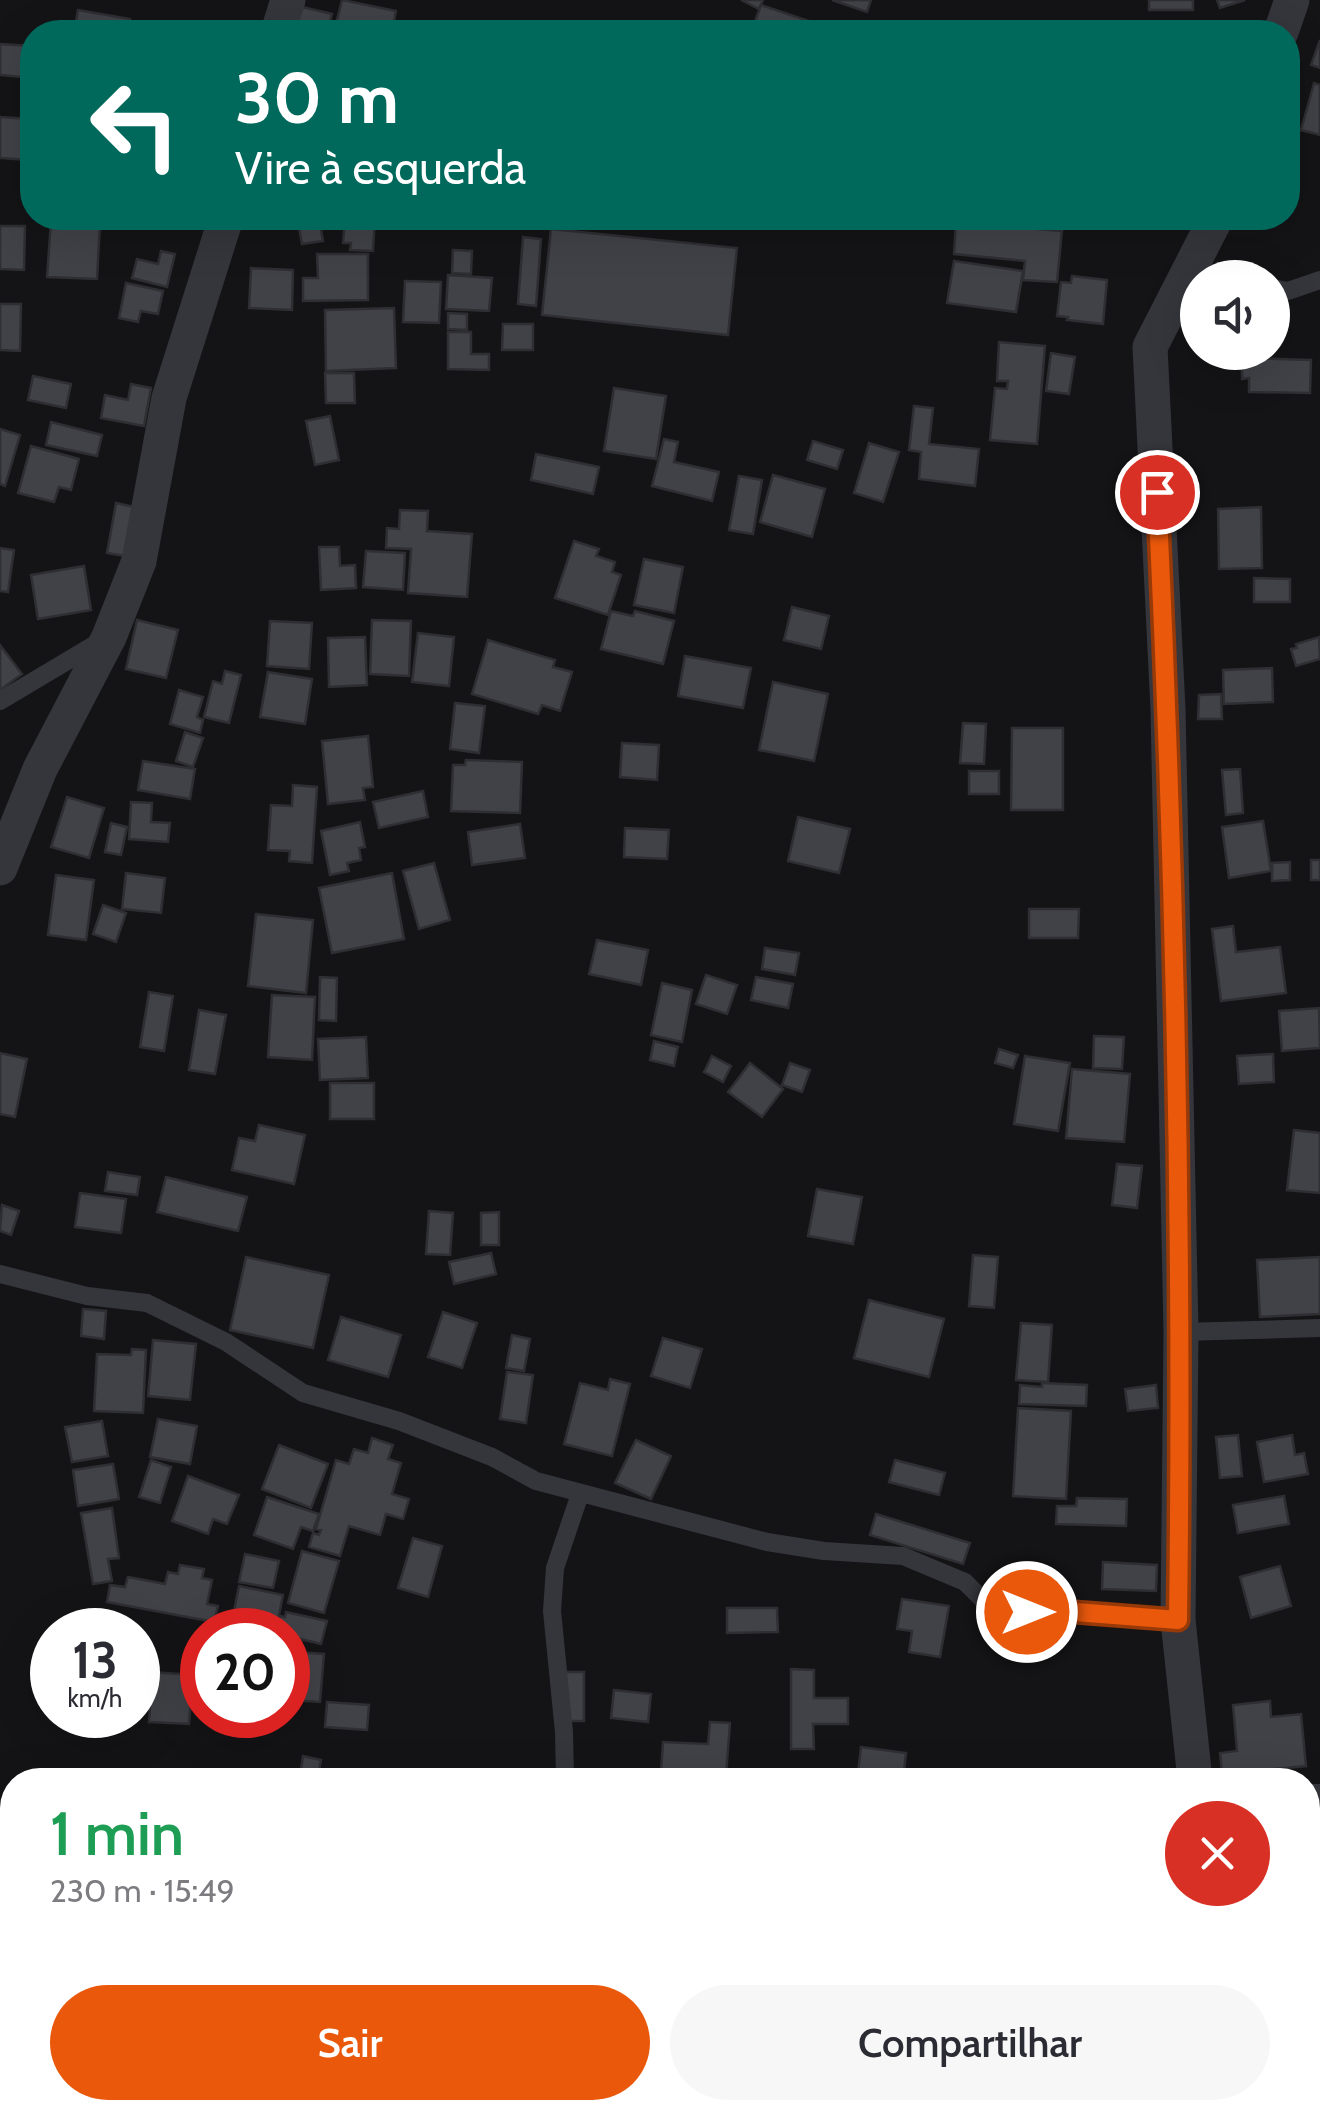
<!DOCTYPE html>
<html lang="pt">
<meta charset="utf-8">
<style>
body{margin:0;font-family:Cabin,sans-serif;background:#f7f7f7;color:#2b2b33;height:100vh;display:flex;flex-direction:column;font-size:38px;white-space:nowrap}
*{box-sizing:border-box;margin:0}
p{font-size:32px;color:#7c7c81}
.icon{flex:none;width:55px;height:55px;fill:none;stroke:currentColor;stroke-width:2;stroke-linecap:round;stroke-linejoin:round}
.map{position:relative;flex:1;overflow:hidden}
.drawer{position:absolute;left:0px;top:1768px;width:1320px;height:352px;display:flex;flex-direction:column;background:#fff;border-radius:40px 40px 0 0;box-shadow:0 10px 40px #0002}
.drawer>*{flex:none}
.guide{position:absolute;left:20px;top:20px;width:1280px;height:210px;border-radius:40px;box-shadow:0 10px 40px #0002;background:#00695c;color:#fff;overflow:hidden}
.controls{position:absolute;left:1180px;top:260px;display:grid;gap:20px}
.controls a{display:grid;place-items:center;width:110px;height:110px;border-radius:50%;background:#fff;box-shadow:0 10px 40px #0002;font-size:50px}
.speed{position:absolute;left:30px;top:1608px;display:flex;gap:20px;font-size:50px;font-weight:700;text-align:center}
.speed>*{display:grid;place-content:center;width:130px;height:130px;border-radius:50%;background:#fff;box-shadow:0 10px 40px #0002;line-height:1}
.speed small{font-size:25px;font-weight:400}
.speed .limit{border:15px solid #d22;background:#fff;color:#111}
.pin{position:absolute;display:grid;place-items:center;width:85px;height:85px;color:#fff;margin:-42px;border:5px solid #fff;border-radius:50%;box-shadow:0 2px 10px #0007}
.me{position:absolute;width:110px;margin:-55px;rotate:90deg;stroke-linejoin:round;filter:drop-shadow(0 0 8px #0008)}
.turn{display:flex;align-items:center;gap:35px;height:210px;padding:0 50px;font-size:45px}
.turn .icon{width:130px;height:130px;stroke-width:2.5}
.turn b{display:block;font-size:70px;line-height:85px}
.round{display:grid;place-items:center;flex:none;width:105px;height:105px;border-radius:52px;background:#f7f7f7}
.overview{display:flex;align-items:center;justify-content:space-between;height:170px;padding:0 50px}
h1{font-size:60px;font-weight:600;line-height:75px;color:#1e9e55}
.button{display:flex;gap:20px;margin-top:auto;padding:20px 50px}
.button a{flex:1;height:115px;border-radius:60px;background:#ea580c;color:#fff;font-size:40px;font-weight:600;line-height:115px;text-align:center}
.button a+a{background:#f7f7f7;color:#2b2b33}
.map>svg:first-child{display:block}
</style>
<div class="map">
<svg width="1320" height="2119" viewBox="0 0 1320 2119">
<rect width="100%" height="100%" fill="#141416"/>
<g fill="#404247" stroke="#2e2e33" stroke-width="2.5">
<path d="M342 0 396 11 392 32H334Z"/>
<path d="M741 0H763L759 9Z"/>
<path d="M832 0H871L867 12Z"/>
<rect x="1149" y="0" width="44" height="10"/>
<path d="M1217 0H1245L1220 8Z"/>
<path d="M761 5 809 21 805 32H751Z"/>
<path d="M298 6 332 14 327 32H292Z"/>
<path d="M78 10 130 19 128 32H74Z"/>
<path d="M957 25 998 32H956Z"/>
<path d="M1320 40V68L1311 65Z"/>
<path d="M0 44 32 46V78L0 75Z"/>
<path d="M1314 83 1320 85V135L1301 130Z"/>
<path d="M0 117 31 119 28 160 0 158Z"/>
<path d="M297 218H319L323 241 302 244Z"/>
<path d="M345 218H375L373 251 350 250 351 243H343Z"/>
<path d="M911 218H937L934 226Z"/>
<path d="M51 221 100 225 97 279 47 277Z"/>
<path d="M956 222 1062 231 1057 282 1023 280 1025 261 954 254Z"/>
<path d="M0 226H25L24 270 0 269Z"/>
<path d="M551 229 737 248 728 335 542 315Z"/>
<path d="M523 237 541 239 536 306 518 304Z"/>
<path d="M453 250 472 251 471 274 452 273Z"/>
<path d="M161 251 175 254 167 287 132 278 137 259 158 264Z"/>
<path d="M317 254H368V300L303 301V278H318Z"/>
<path d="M954 261 1023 271 1016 312 947 303Z"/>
<path d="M251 268 293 270 292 310 249 308Z"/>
<path d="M448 275 492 278 489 311 446 309Z"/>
<path d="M1072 276 1107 280 1103 324 1067 320 1068 317 1057 316 1061 282 1071 283Z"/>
<path d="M405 281 441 282 439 323 403 322Z"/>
<path d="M126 283 163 291 158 314 141 311 138 322 119 318Z"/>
<path d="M0 304H21L20 351 0 350Z"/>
<path d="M394 308 396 368 326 371 325 310Z"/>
<path d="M448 313 467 314V330L448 329Z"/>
<path d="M503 324H533V350H502Z"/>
<path d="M448 332H471V354H489V370L448 369Z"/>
<path d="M999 342 1045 346 1037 444 990 440 995 388 1007 389 1008 381H997Z"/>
<path d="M1051 353 1075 357 1069 394 1046 391Z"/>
<path d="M1242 358 1311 360 1310 393 1249 392V378L1242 379Z"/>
<path d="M325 373H354L355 403H326Z"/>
<path d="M33 376 71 384 66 408 28 400Z"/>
<path d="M131 384 151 388 144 426 101 418 105 395 128 400Z"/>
<path d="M614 388 666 396 656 459 604 451Z"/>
<path d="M914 406 933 408 929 444 979 449 975 486 919 479 921 452 909 450Z"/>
<path d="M330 416 339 460 315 465 306 421Z"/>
<path d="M51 422 102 435 97 456 46 445Z"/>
<path d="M0 429 20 435 5 486 0 484Z"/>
<path d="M664 439 678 442 674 462 719 472 712 501 652 486Z"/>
<path d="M813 441 843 450 837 469 807 460Z"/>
<path d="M869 443 899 452 883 502 854 493Z"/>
<path d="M31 446 79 459 71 490 59 487 54 502 18 493Z"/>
<path d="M536 454 599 467 593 494 531 480Z"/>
<path d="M773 475 825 489 812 537 760 522Z"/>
<path d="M739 476 762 480 753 534 729 530Z"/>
<path d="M116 503 134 507 125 556 107 553Z"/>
<path d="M1261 507 1262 568 1219 569 1218 509Z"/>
<path d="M400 510 428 511 427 531 472 534 467 597 408 593 411 549 386 548 387 528 399 529Z"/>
<path d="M574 541 599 549 596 556 615 562 612 572 621 575 608 615 555 598Z"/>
<path d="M319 547H339L340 566 355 565 356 588 321 590Z"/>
<path d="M0 548 14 550 8 592 0 591Z"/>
<path d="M366 551 405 553 403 590 363 587Z"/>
<path d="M644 559 683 567 674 613 634 605Z"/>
<path d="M84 566 91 610 38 619 31 575Z"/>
<path d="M1254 578 1290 579V602H1254Z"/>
<path d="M792 607 829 616 821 649 784 640Z"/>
<path d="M611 611 633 616 635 611 674 621 663 664 601 649Z"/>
<path d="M137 620 178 630 166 678 126 669Z"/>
<path d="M372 620 411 621 409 676 370 674Z"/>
<path d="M270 621 312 623 309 669 267 666Z"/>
<path d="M418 633 454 637 449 686 412 682Z"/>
<path d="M365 637 367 685 329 687 328 638Z"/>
<path d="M1319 637 1320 659 1296 666 1291 649 1297 648 1296 644Z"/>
<path d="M488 640 555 660 553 667 572 672 560 711 542 705 538 714 472 694Z"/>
<path d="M0 645 22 674 0 690Z"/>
<path d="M685 656 751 668 743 708 678 696Z"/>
<path d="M1272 668 1273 702 1224 704 1223 670Z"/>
<path d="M225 671 241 675 229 723 204 717 213 681 222 684Z"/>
<path d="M268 672 312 679 305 724 260 717Z"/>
<path d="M773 682 828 694 814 761 759 750Z"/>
<path d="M179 690 203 697 197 717 203 720 200 733 170 724Z"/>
<path d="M1221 694 1222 719H1198L1199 695Z"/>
<path d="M455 703 485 706 479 753 450 749Z"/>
<path d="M963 723 986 724 984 764 960 763Z"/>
<path d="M1012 728H1063V810H1011Z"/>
<path d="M185 732 203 738 193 767 176 761Z"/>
<path d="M368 736 373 787 363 788 365 800 328 804 322 741Z"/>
<path d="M622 743 659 745 657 780 620 777Z"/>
<path d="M466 760 522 762 520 813 451 811 453 765H465Z"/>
<path d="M143 761 195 769 190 799 138 790Z"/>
<path d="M1240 769 1243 813 1226 815 1222 770Z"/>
<rect x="969" y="771" width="30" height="23"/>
<path d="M293 785 317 787 312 863 289 861 290 851 268 850 271 805 292 806Z"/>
<path d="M423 791 428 817 379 828 373 802Z"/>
<path d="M67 797 104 808 89 858 51 847Z"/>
<path d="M131 802 152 803 151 822 170 823 168 842 129 839Z"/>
<path d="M798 817 850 829 839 873 788 861Z"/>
<path d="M1263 821 1271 871 1229 878 1222 827Z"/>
<path d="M360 822 365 847 359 848 361 860 347 863 349 871 330 875 321 831Z"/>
<path d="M111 823 127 827 121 855 105 852Z"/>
<path d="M520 824 525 858 472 865 468 832Z"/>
<path d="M625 828 669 830 667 859 624 857Z"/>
<rect x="1311" y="860" width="9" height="20"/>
<path d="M1290 862V880L1272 881V863Z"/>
<path d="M434 863 450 920 419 929 403 871Z"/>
<path d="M126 873 165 878 161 913 122 909Z"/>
<path d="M392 873 404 939 332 953 319 888Z"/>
<path d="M56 875 94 880 86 940 48 935Z"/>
<path d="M103 905 126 913 116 942 93 934Z"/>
<path d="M1029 909H1079L1078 938H1029Z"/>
<path d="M256 914 313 920 306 993 248 986Z"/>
<path d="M1233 926 1236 952 1280 947 1286 993 1221 1001 1212 929Z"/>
<path d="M597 940 648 950 641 985 589 974Z"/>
<path d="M765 948 799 953 795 975 762 969Z"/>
<path d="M706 975 737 985 727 1014 696 1004Z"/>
<path d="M320 977 337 978 336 1021 319 1020Z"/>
<path d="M756 977 793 984 788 1008 751 1000Z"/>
<path d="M662 983 692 990 682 1042 651 1035Z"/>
<path d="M149 992 173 996 164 1051 140 1047Z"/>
<path d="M272 995 315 997 312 1060 268 1057Z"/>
<path d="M1319 1008 1320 1048 1282 1051 1279 1011Z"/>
<path d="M199 1010 226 1015 215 1074 189 1070Z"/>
<path d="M1094 1036 1124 1037 1122 1069 1093 1068Z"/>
<path d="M366 1037 368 1078 320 1080 318 1039Z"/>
<path d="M654 1041 678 1047 674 1066 650 1060Z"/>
<path d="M999 1049 1018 1055 1013 1068 995 1063Z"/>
<path d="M0 1053 27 1059 15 1117 0 1114Z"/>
<path d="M1273 1054 1274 1082 1239 1084 1237 1056Z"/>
<path d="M712 1056 731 1066 723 1082 704 1072Z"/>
<path d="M1025 1056 1070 1063 1058 1131 1014 1124Z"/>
<path d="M750 1063 783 1089 762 1117 728 1092Z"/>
<path d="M790 1063 810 1070 802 1092 782 1085Z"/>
<path d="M1072 1069 1130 1074 1124 1142 1066 1138Z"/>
<rect x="330" y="1083" width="44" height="36"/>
<path d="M259 1125 305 1135 294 1184 232 1170 239 1138 255 1141Z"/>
<path d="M1294 1130 1320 1133V1193L1287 1190Z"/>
<path d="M1117 1164 1142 1166 1137 1208 1112 1205Z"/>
<path d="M108 1172 140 1177 137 1195 105 1191Z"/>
<path d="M166 1177 247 1197 238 1231 157 1212Z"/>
<path d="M817 1189 862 1197 853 1244 808 1236Z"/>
<path d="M80 1193 126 1199 121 1233 75 1227Z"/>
<path d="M2 1205 19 1211 11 1235 0 1231Z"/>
<path d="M429 1211 453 1213 450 1255 426 1254Z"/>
<path d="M499 1212V1245H481V1213Z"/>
<path d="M491 1253 496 1274 454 1284 449 1262Z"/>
<path d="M973 1255 998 1257 994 1308 969 1306Z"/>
<path d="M246 1257 329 1275 313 1348 230 1330Z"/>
<path d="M1320 1257V1314L1260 1317 1257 1260Z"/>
<path d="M869 1300 944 1319 929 1377 854 1358Z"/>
<path d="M83 1309 106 1311 104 1339 81 1336Z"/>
<path d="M443 1312 477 1323 462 1368 428 1357Z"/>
<path d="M341 1317 401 1335 388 1377 328 1360Z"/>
<path d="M1021 1323 1052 1325 1048 1382 1016 1380Z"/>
<path d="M512 1335 530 1339 524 1371 506 1368Z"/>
<path d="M663 1338 702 1349 690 1388 651 1376Z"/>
<path d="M153 1340 196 1344 190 1400 148 1396Z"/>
<path d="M132 1349 146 1350 143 1413 94 1411 97 1354 131 1355Z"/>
<path d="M507 1372 533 1375 526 1423 500 1419Z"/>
<path d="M610 1379 630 1384 612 1456 564 1444 580 1383 608 1390Z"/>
<path d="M1042 1383 1087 1385 1086 1406 1019 1404 1020 1385 1042 1387Z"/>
<path d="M1156 1385 1158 1408 1128 1411 1125 1389Z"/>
<path d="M1018 1408 1071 1411 1066 1499 1013 1496Z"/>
<path d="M158 1419 197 1426 190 1464 150 1457Z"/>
<path d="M102 1421 108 1456 72 1462 65 1427Z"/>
<path d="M1238 1435 1242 1476 1220 1478 1216 1437Z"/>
<path d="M1292 1435 1295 1455 1304 1453 1308 1474 1264 1482 1257 1442Z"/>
<path d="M372 1438 393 1445 388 1459 401 1463 392 1494 409 1499 403 1519 386 1514 380 1535 349 1526 340 1556 309 1547 313 1533 319 1535 321 1530 316 1529 336 1460 349 1464 354 1449 368 1453Z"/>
<path d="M636 1440 671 1456 651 1499 615 1483Z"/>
<path d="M279 1445 328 1464 311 1508 262 1489Z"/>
<path d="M151 1460 171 1467 160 1503 139 1497Z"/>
<path d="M895 1460 945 1473 939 1495 889 1482Z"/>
<path d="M113 1464 119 1499 78 1506 73 1470Z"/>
<path d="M188 1476 239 1495 227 1524 213 1519 208 1534 172 1521Z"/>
<path d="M1284 1496 1289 1524 1238 1533 1233 1505Z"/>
<path d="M267 1497 319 1514 313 1531 301 1527 293 1549 254 1535Z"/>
<path d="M1077 1498 1127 1499 1126 1526 1056 1524 1057 1506H1076Z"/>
<path d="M112 1508 119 1558 108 1559 112 1581 93 1584 81 1513Z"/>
<path d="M876 1514 970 1543 963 1564 870 1535Z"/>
<path d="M413 1538 442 1546 428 1597 398 1588Z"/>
<path d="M302 1551 339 1561 324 1613 288 1603Z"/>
<path d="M245 1554 279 1561 273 1588 239 1582Z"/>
<path d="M1103 1562 1157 1565 1156 1591 1102 1589Z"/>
<path d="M180 1565 204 1569 202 1578 212 1580 207 1604 218 1606 214 1622 107 1602 110 1585 125 1587 128 1577 165 1584 168 1572 178 1574Z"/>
<path d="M1280 1566 1291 1606 1251 1618 1240 1577Z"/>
<path d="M239 1586 283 1595 276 1630H252L254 1620 233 1616Z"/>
<path d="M902 1599 949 1606 940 1657 909 1652 912 1631 897 1629Z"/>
<path d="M727 1608H777L778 1632 727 1633Z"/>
<path d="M286 1612 327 1621 321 1644 288 1636V1630H276L280 1616 285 1617Z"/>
<path d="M296 1652 324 1654 320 1702 292 1700Z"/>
<path d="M52 1656V1702H51L42 1658Z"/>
<path d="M791 1669 814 1670V1698H848V1724H813L814 1749H791Z"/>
<path d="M152 1672 193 1675 189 1724 149 1722Z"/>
<path d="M565 1672H584V1721H566Z"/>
<path d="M614 1690 651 1694 648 1722 611 1718Z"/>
<path d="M1270 1701 1271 1717 1301 1714 1306 1766 1222 1774 1220 1753 1237 1751 1233 1705Z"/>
<path d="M327 1702 369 1705 367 1730 325 1727Z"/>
<path d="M710 1722 730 1723 726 1775 661 1771 663 1742 708 1744Z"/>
<path d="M861 1747 906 1753 903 1780H857Z"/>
<path d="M303 1756 321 1760 317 1780H299Z"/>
<path d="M1308 1801H1320V1827L1308 1828Z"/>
<rect x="1308" y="1919" width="12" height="22"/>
<path d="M12 2017V2056L0 2052Z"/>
<path d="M1320 2068V2102L1308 2104V2069Z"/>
<path d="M264 2108H327L325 2119H262Z"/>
<path d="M1036 2108H1065L1066 2119H1037Z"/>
<path d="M1102 2108H1169L1170 2119H1102Z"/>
<path d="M1172 2108H1198L1199 2119H1173Z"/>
</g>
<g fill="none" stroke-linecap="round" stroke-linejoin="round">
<g stroke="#35363c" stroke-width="18">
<path d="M1272 288 1288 291 1320 280"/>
<path d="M0 701 99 642"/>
<path d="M0 1274 87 1296 147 1303 226 1342 303 1393 399 1421 492 1457 536 1481 767 1542 824 1551 903 1556 965 1582 981 1598 1052 1619 1075 1612 1178 1620"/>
<path d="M1181 1332 1320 1328"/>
<path d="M565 1780 564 1732 552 1611 555 1568 580 1494"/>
<path d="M1308 1793H1320"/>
<path d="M0 2086 12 2090"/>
<path d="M74 2108 116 2119"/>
<path d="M597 2108 598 2119"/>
</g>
<g stroke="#35363c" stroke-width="35">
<path d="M278 32 288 0"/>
<path d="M1281 32 1292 0"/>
<path d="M0 868 40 769 109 637 139 561 169 398 226 218"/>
<path d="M1195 1780 1178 1620 1181 1332 1168 709 1150 347 1216 218"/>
<path d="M1219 2108 1220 2119"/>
</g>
</g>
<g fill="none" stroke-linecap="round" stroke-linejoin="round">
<g stroke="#983908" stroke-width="25">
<path id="route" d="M1027 1612 1052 1620 1075 1612 1178 1620C1183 1244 1175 868 1157 492"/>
</g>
<use href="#route" stroke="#ea580c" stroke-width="18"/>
</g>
</svg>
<div class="controls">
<a><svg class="icon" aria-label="sound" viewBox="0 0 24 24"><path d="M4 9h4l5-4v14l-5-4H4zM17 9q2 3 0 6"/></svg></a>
</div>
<div class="speed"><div>13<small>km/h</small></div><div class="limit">20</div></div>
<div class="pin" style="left:1157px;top:492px;background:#d93025"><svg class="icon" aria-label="arrive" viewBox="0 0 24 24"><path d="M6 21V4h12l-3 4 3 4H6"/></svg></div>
<svg class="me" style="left:1027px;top:1612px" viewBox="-20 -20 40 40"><circle r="17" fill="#ea580c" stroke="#fff" stroke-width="3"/><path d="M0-11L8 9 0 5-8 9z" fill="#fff"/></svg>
<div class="guide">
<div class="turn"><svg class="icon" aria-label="left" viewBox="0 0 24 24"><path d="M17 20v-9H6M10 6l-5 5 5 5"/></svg><div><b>30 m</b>Vire à esquerda</div></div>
</div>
<section class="drawer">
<div class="overview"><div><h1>1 min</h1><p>230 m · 15:49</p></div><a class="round" style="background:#d93025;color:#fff"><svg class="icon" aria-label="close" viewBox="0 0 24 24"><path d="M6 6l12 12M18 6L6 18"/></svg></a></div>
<div class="button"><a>Sair</a><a>Compartilhar</a></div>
</section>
</div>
